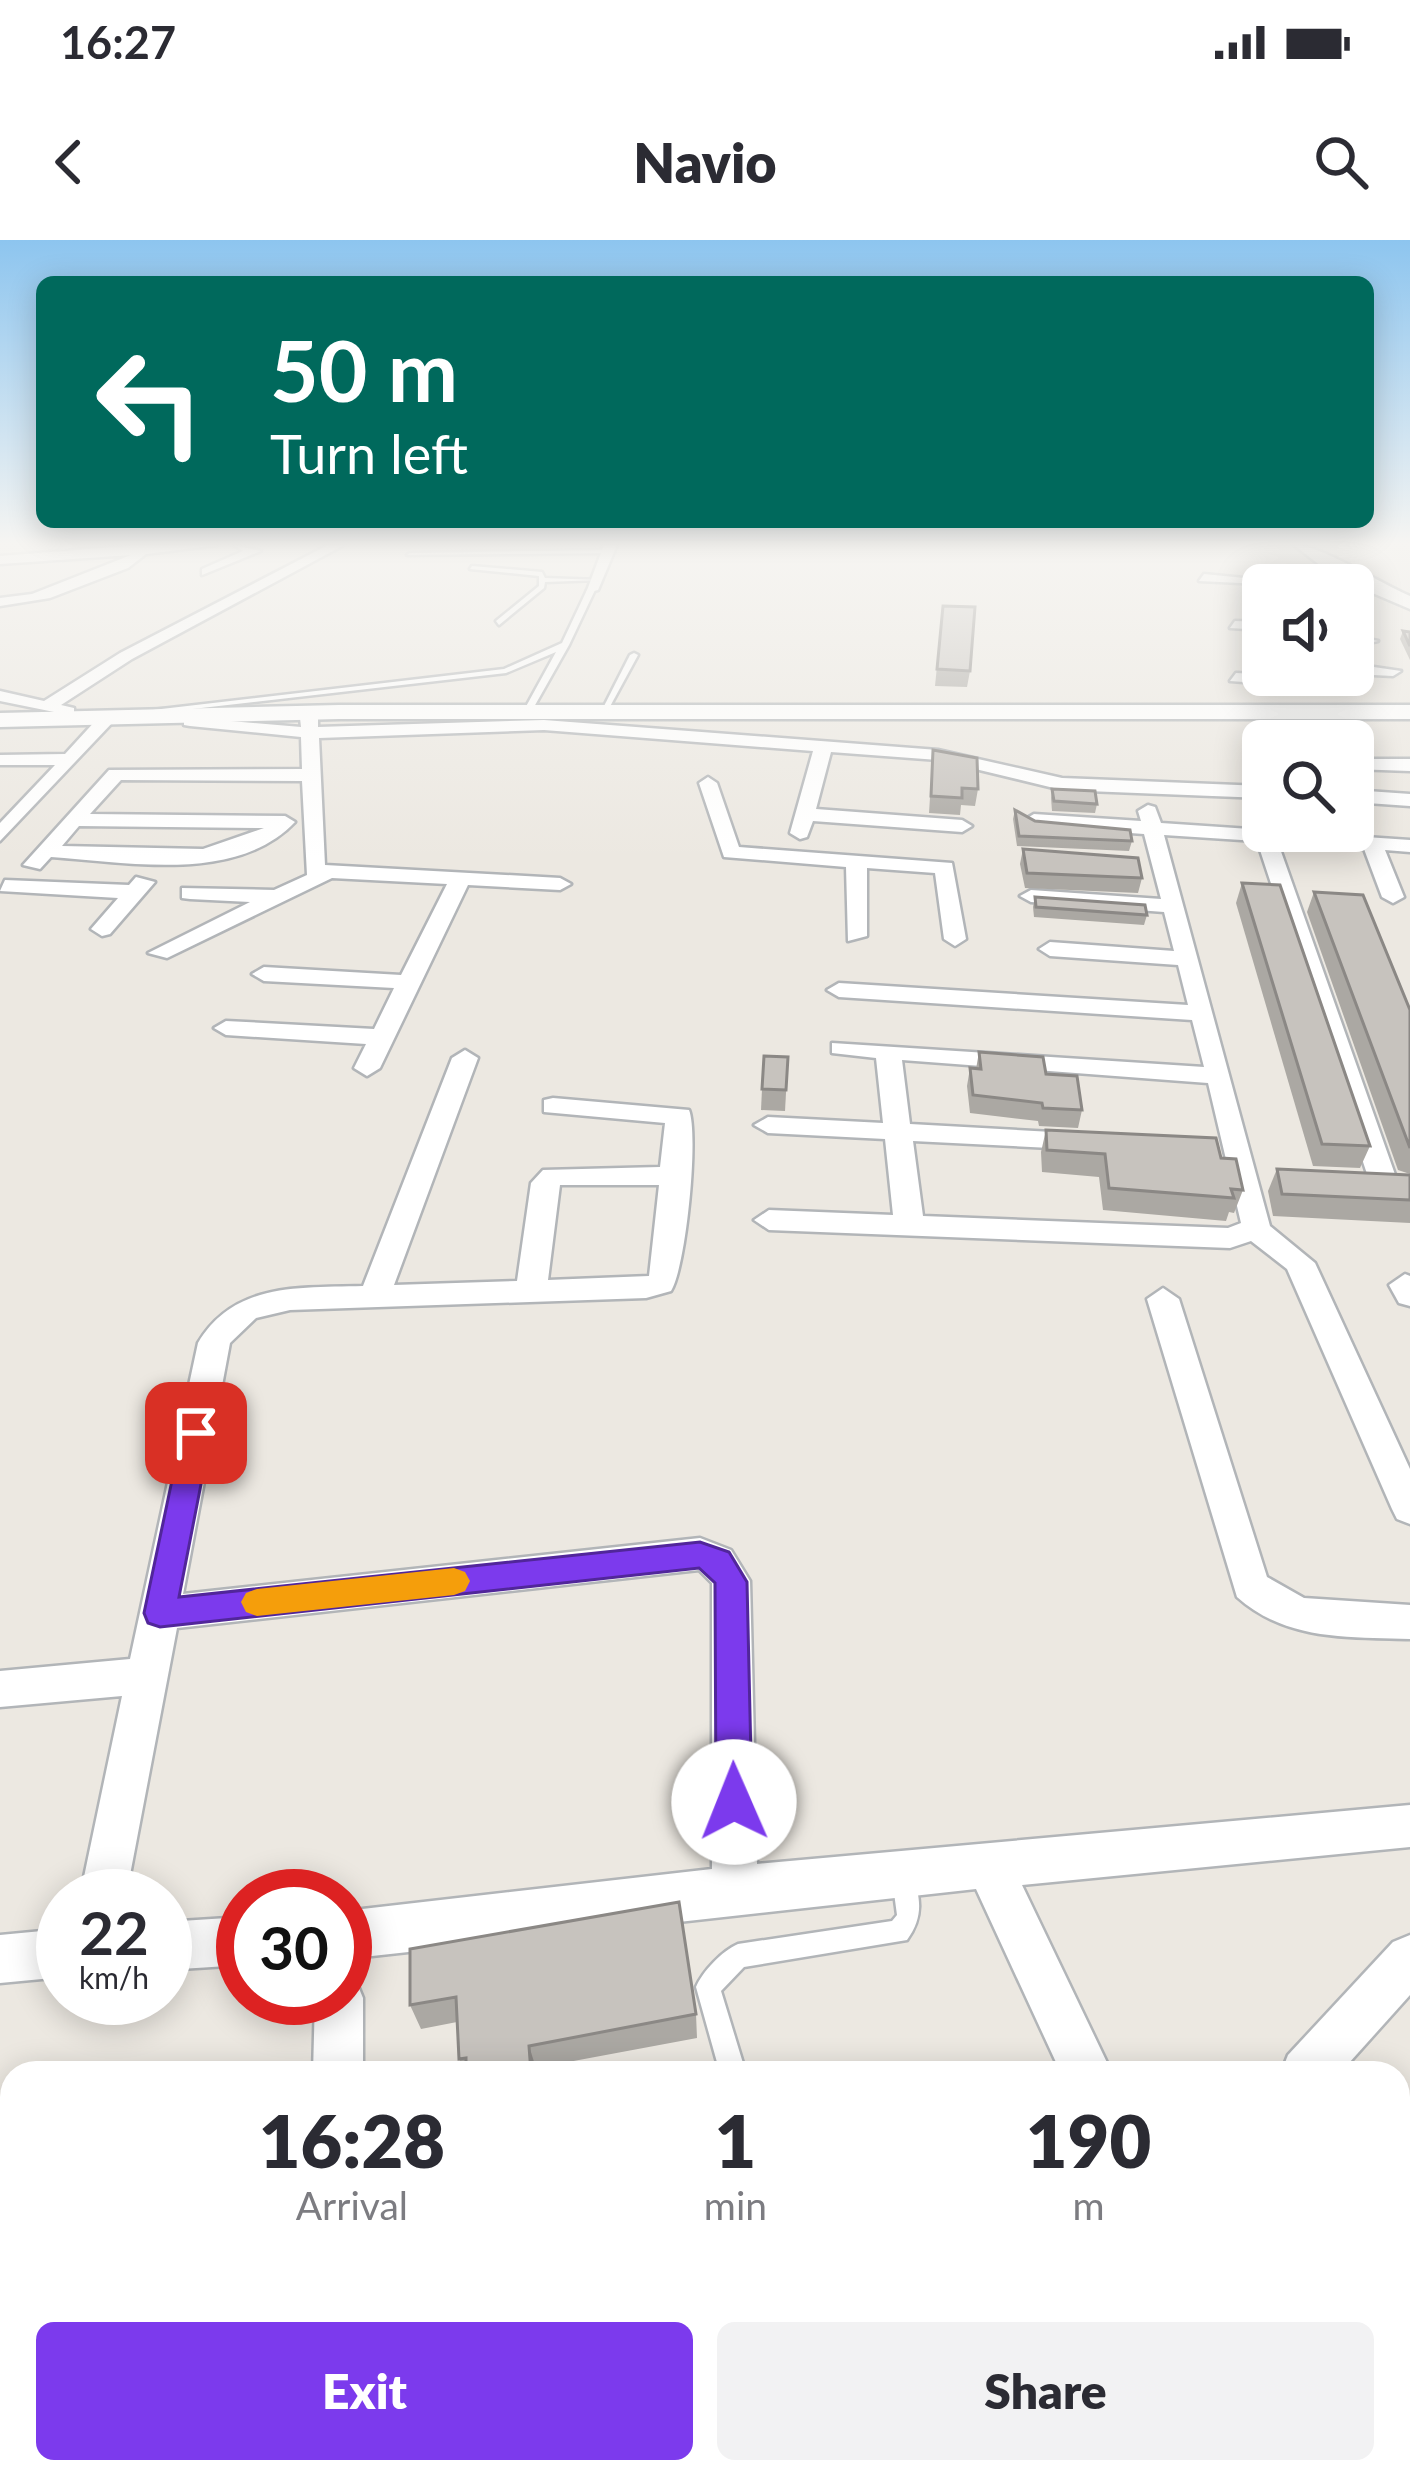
<!DOCTYPE html>
<style>
body{margin:0;font-family:Lato,sans-serif;background:#f2f2f3;color:#2b2b33;height:100vh;display:flex;flex-direction:column;font-size:45px;white-space:nowrap}
*{box-sizing:border-box;margin:0}
p{font-size:39px;color:#7c7c81}
.icon{flex:none;width:66px;height:66px;fill:none;stroke:currentColor;stroke-width:2;stroke-linecap:round;stroke-linejoin:round}
.map{position:relative;flex:1;overflow:hidden}
.details{position:absolute;left:0px;top:1821px;width:1410px;height:423px;display:flex;flex-direction:column;background:#fff;border-radius:36px 36px 0 0;box-shadow:0 6px 30px #0003}
.details>*{flex:none}
.banner{position:absolute;left:36px;top:36px;width:1338px;height:252px;border-radius:18px;box-shadow:0 6px 30px #0003;background:#00695c;color:#fff;overflow:hidden}
.fabs{position:absolute;left:1242px;top:324px;display:grid;gap:24px}
.fabs a{display:grid;place-items:center;width:132px;height:132px;border-radius:18px;background:#fff;box-shadow:0 6px 30px #0003;font-size:60px}
.speed{position:absolute;left:36px;top:1629px;display:flex;gap:24px;font-size:60px;font-weight:700;text-align:center}
.speed>*{display:grid;place-content:center;width:156px;height:156px;border-radius:50%;background:#fff;box-shadow:0 6px 30px #0003;line-height:1}
.speed small{font-size:30px;font-weight:400}
.speed .limit{border:18px solid #d22;background:#fff;color:#111}
.pin{position:absolute;display:grid;place-items:center;width:102px;height:102px;color:#fff;margin:-51px;border-radius:24px;box-shadow:0 6px 18px #0006}
.me{position:absolute;width:132px;margin:-66px;rotate:359deg;stroke-linejoin:round;filter:drop-shadow(0 0 9px #0008)}
.turn{display:flex;align-items:center;gap:42px;height:252px;padding:0 36px;font-size:54px}
.turn .icon{width:156px;height:156px;stroke-width:2.5}
.turn b{display:block;font-size:84px;line-height:102px}
.eta{display:flex;justify-content:space-evenly;align-items:center;height:204px;text-align:center}
.eta b{font-size:72px;font-weight:800;line-height:84px}
.button{display:flex;gap:24px;margin-top:auto;padding:24px 36px}
.button a{flex:1;height:138px;border-radius:18px;background:#7c3aed;color:#fff;font-size:48px;font-weight:800;line-height:138px;text-align:center}
.button a+a{background:#f2f2f3;color:#2b2b33}
.status{display:flex;justify-content:space-between;align-items:center;height:84px;padding:0 60px;background:#fff;direction:ltr}
.status svg{height:33px;fill:currentColor}
header{display:flex;justify-content:space-between;align-items:center;height:156px;padding:0 36px;background:#fff;font-size:54px;font-weight:800}
.map>svg:first-child{display:block}
</style>
<div class="status"><b>16:27</b><svg viewBox="0 0 49 12"><path d="M0 12V9h3v3zM5 12V6h3v6zM10 12V3h3v9zM15 12V0h3v12zM26 1h20v11H26zM47 4h2v5h-2z"/></svg></div>
<header><svg class="icon" aria-label="back" viewBox="0 0 24 24"><path d="M15 5l-7 7 7 7"/></svg>Navio<svg class="icon" aria-label="search" viewBox="0 0 24 24"><circle cx="10" cy="10" r="6"/><path d="M15 15l6 6"/></svg></header>
<div class="map">
<svg width="1410" height="2243" viewBox="0 0 1410 2243">
<rect width="100%" height="100%" fill="#ece8e1"/>
<g fill="none" stroke-linecap="round" stroke-linejoin="round">
<g stroke="#b2b5b8" stroke-width="5">
<g id="lane">
<path d="M609 310 611 313 407 315 410 313Z"/>
<path d="M472 326 542 332 545 338 599 340 545 342 544 348 499 385 496 381 539 346V336L470 329Z"/>
<path d="M591 348 595 350 569 405 530 474 523 472 556 412 506 433 131 476 127 473 504 429 562 403 587 350Z"/>
<path d="M634 413 638 415 607 472 600 474 630 415Z"/>
<path d="M903 1627 911 1630C921 1658 924 1676 907 1700L744 1727 721 1751 746 1833H720L696 1747C703 1731 722 1711 738 1704L892 1681 897 1675 892 1638 895 1630Z"/>
<path d="M590 2232H620L621 2243H591Z"/>
<path d="M836 2232H866L869 2243H839Z"/>
<path d="M1014 2232H1048L1053 2243H1019Z"/>
</g>
</g>
<g stroke="#b2b5b8" stroke-width="5">
<g id="street">
<path d="M140 305H218L146 314 128 328 50 358 0 366V358L32 354 131 315 0 324V316Z"/>
<path d="M234 305 261 311 202 335V329L243 311Z"/>
<path d="M328 305H344L132 419 61 465 74 468V476L0 461V451L44 461 120 413Z"/>
<path d="M604 305H617L598 350 586 353Z"/>
<path d="M1204 334 1274 341 1281 345 1199 341Z"/>
<path d="M1235 381 1263 382V390L1230 388Z"/>
<path d="M1353 396 1378 401 1353 406Z"/>
<path d="M1353 424 1401 431 1393 436 1353 434Z"/>
<path d="M1236 433 1332 438 1340 443 1332 448 1230 441Z"/>
<path d="M309 473 318 478V487L544 480 938 510 1062 538 1263 546V558L1062 550 938 520 831 512 816 569 962 580 972 586 962 592 813 581 807 597 800 599 790 593 813 511 544 490 319 498 325 625 560 638 571 644 560 650 468 645 380 828 367 836 354 828 366 804 226 795 214 788 226 781 374 789 394 748 264 741 252 734 264 727 401 735 447 644 332 638 167 718 148 713 250 662 190 659 182 658V648L274 650 307 635 302 541 121 540 90 574 285 576 295 582C236 644 127 622 51 617L40 629 23 625 109 530 302 529 301 497 190 486 184 485V477L301 487 300 478ZM79 586 264 588 203 609 62 606Z"/>
<path d="M98 478 113 482 0 601V583L55 525H0V515L65 514Z"/>
<path d="M1359 519H1410V531L1353 529V521Z"/>
<path d="M708 537 717 543 739 607 952 623 966 699 955 706 944 699 935 633 867 628V696L848 701 846 627 724 617 699 543Z"/>
<path d="M1353 550 1410 554V566L1353 562Z"/>
<path d="M1148 565 1155 567 1161 583 1410 600V612L1385 610 1404 657 1393 663 1382 657 1364 609 1278 603 1398 943 1384 952 1370 943 1257 601 1164 595 1270 986 1315 1023 1410 1229V1284L1397 1279 1392 1269 1287 1029 1251 1001 1230 1008 769 990 754 980 769 970 893 975 885 899 768 893 754 885 768 877 883 883 876 818 832 813V803L1204 827 1192 780 839 757 827 750 839 743 1188 765 1178 725 1050 716 1039 709 1050 702 1174 711 1164 672 1031 662 1020 656 1031 650 1161 659 1144 594 1034 586 1024 580 1034 574 1141 581 1138 571ZM902 820 1208 843 1241 983 1228 988 923 976 913 901 1089 910 1103 902 1089 894 910 884Z"/>
<path d="M136 637 155 642 110 694 102 696 91 689 118 658 0 651 5 640 129 645Z"/>
<path d="M465 810 478 818 394 1045 517 1041 531 943 543 930 660 927 665 883 544 872V860L553 858 689 870C699 895 686 1027 671 1051L646 1058 290 1070 256 1078 230 1103 183 1354 700 1298 731 1310 750 1341 757 1624 1410 1565V1607L1022 1645 1112 1833H1061L976 1649 345 1719V1671L712 1629V1343L699 1330 177 1388 126 1656H80L122 1456 0 1467V1431L130 1419 198 1103C234 1042 300 1048 363 1046L452 818ZM560 945H659L649 1036 548 1040Z"/>
<path d="M1405 1034 1410 1036V1066L1399 1063 1389 1045Z"/>
<path d="M1163 1048 1179 1059 1267 1337 1304 1358 1410 1365V1399C1349 1397 1286 1401 1237 1357L1147 1059Z"/>
<path d="M243 1677V1725L165 1730V1682Z"/>
<path d="M63 1689V1737L0 1743V1695Z"/>
<path d="M1410 1695V1755L1340 1833H1281L1288 1815 1393 1702Z"/>
<path d="M345 1736 356 1741 363 1758V1833H313L315 1758H345Z"/>
<path d="M1398 2060 1410 2065V2154L1398 2149Z"/>
<rect x="297" y="2232" width="60" height="11"/>
<path d="M902 2232H968L964 2243H898Z"/>
</g>
</g>
<g stroke="#b1b5b8" stroke-width="5">
<g id="secondary">
<path d="M1294 305C1322 305 1379 343 1410 356V369L1335 337Z"/>
<path d="M339 465H1410V479H339L0 487V473Z"/>
</g>
</g>
<use href="#lane" fill="#fff" fill-rule="evenodd"/>
<use href="#street" fill="#fff" fill-rule="evenodd"/>
<use href="#secondary" fill="#fff" fill-rule="evenodd"/>
</g>
<g fill="#aba8a3">
<path d="M943 366 970 431 967 447 935 446Z"/>
<path d="M1403 391 1410 392V420L1400 399Z"/>
<path d="M933 510 978 549 975 566 961 565 960 575 929 573Z"/>
<path d="M1052 549 1097 564 1095 573 1052 571 1051 558Z"/>
<path d="M1015 570 1035 581 1132 601 1129 611 1017 606 1013 579Z"/>
<path d="M1023 609 1142 638 1138 653 1025 648 1020 624Z"/>
<path d="M1242 643 1370 906 1360 928 1313 926 1236 663Z"/>
<path d="M1314 652 1410 770V934L1398 930 1307 672Z"/>
<path d="M1035 657 1147 675 1144 685 1034 677 1033 667Z"/>
<path d="M979 812 1046 834 1082 870 1078 888 1039 886 1038 881 970 873 967 846 970 828 976 829Z"/>
<path d="M788 817 785 871 761 870 762 849Z"/>
<path d="M1046 890 1221 918 1243 950 1234 973 1229 972 1226 981 1103 970 1099 937 1042 932 1041 912Z"/>
<path d="M1277 929 1410 935V983L1273 976 1268 951Z"/>
<path d="M410 1709 696 1774 697 1798 536 1828 537 1833H465L459 1819 457 1782 421 1789 410 1765Z"/>
<path d="M1146 2237 1324 2243H1128Z"/>
</g>
<g fill="#8b8885">
<path d="M529 1806 536 1828 537 1833H531Z"/>
<path d="M552 2232H559L560 2243H553Z"/>
</g>
<g fill="#c7c3be" stroke="#8b8885" stroke-width="3">
<path d="M943 366 975 367 970 431 937 429Z"/>
<path d="M1403 391 1410 392V406Z"/>
<path d="M933 510 977 518 978 549 962 548V558L931 556Z"/>
<path d="M1052 549 1095 551 1097 564 1054 561Z"/>
<path d="M1015 570 1035 581 1130 590 1132 601 1019 596Z"/>
<path d="M1023 609 1138 618 1142 638 1027 633Z"/>
<path d="M1242 643 1280 645 1370 906 1322 904Z"/>
<path d="M1314 652 1363 655 1410 770V908Z"/>
<path d="M1035 657 1145 665 1147 675 1036 667Z"/>
<path d="M979 812 1043 817 1046 834 1077 836 1082 870 1043 868 1042 863 973 855 970 828 981 829Z"/>
<path d="M764 816 788 817 786 850 762 849Z"/>
<path d="M1046 890 1216 898 1221 918 1236 919 1243 950 1231 949 1234 958 1109 948 1105 914 1047 910Z"/>
<path d="M1277 929 1410 935V960L1282 954Z"/>
<path d="M679 1662 696 1774 529 1806 531 1833H466V1818L459 1819 456 1757 410 1765V1709Z"/>
<path d="M475 2232H552L553 2243H475Z"/>
<path d="M1146 2237 1324 2243H1147Z"/>
</g>
<linearGradient id="sky" x2="0" y2="1"><stop stop-color="#8dc5ef"/><stop offset="0.49" stop-color="#f6f5f2"/><stop offset="1" stop-color="#f6f5f2" stop-opacity="0"/></linearGradient>
<rect width="1410" height="619" fill="url(#sky)"/>
<path fill="#7c3aed" stroke="#51269a" stroke-width="3" d="M196 1182 211 1193 179 1357 700 1302 729 1312 747 1342 752 1562 747 1574 734 1579 721 1574 716 1562 715 1343 699 1328 160 1387 148 1383 144 1373 182 1193Z"/>
<path fill="#f59e0b" d="M454 1328 465 1332 470 1341 465 1351 454 1355 257 1376 246 1372 241 1362 246 1353 257 1349Z"/>
</svg>
<div class="fabs">
<a><svg class="icon" aria-label="sound" viewBox="0 0 24 24"><path d="M4 9h4l5-4v14l-5-4H4zM17 9q2 3 0 6"/></svg></a>
<a><svg class="icon" aria-label="search" viewBox="0 0 24 24"><circle cx="10" cy="10" r="6"/><path d="M15 15l6 6"/></svg></a>
</div>
<div class="speed"><div>22<small>km/h</small></div><div class="limit">30</div></div>
<div class="pin" style="left:196px;top:1193px;background:#d93025"><svg class="icon" aria-label="arrive" viewBox="0 0 24 24"><path d="M6 21V4h12l-3 4 3 4H6"/></svg></div>
<svg class="me" style="left:734px;top:1562px" viewBox="-20 -20 40 40"><circle r="19" fill="#fff"/><path d="M0-13L10 11 0 6-10 11z" fill="#7c3aed"/></svg>
<div class="banner">
<div class="turn"><svg class="icon" aria-label="left" viewBox="0 0 24 24"><path d="M17 20v-9H6M10 6l-5 5 5 5"/></svg><div><b>50 m</b>Turn left</div></div>
</div>
<section class="details">
<div class="eta">
<div><b>16:28</b><p>Arrival</p></div>
<div><b>1</b><p>min</p></div>
<div><b>190</b><p>m</p></div>
</div>
<div class="button"><a>Exit</a><a>Share</a></div>
</section>
</div>
